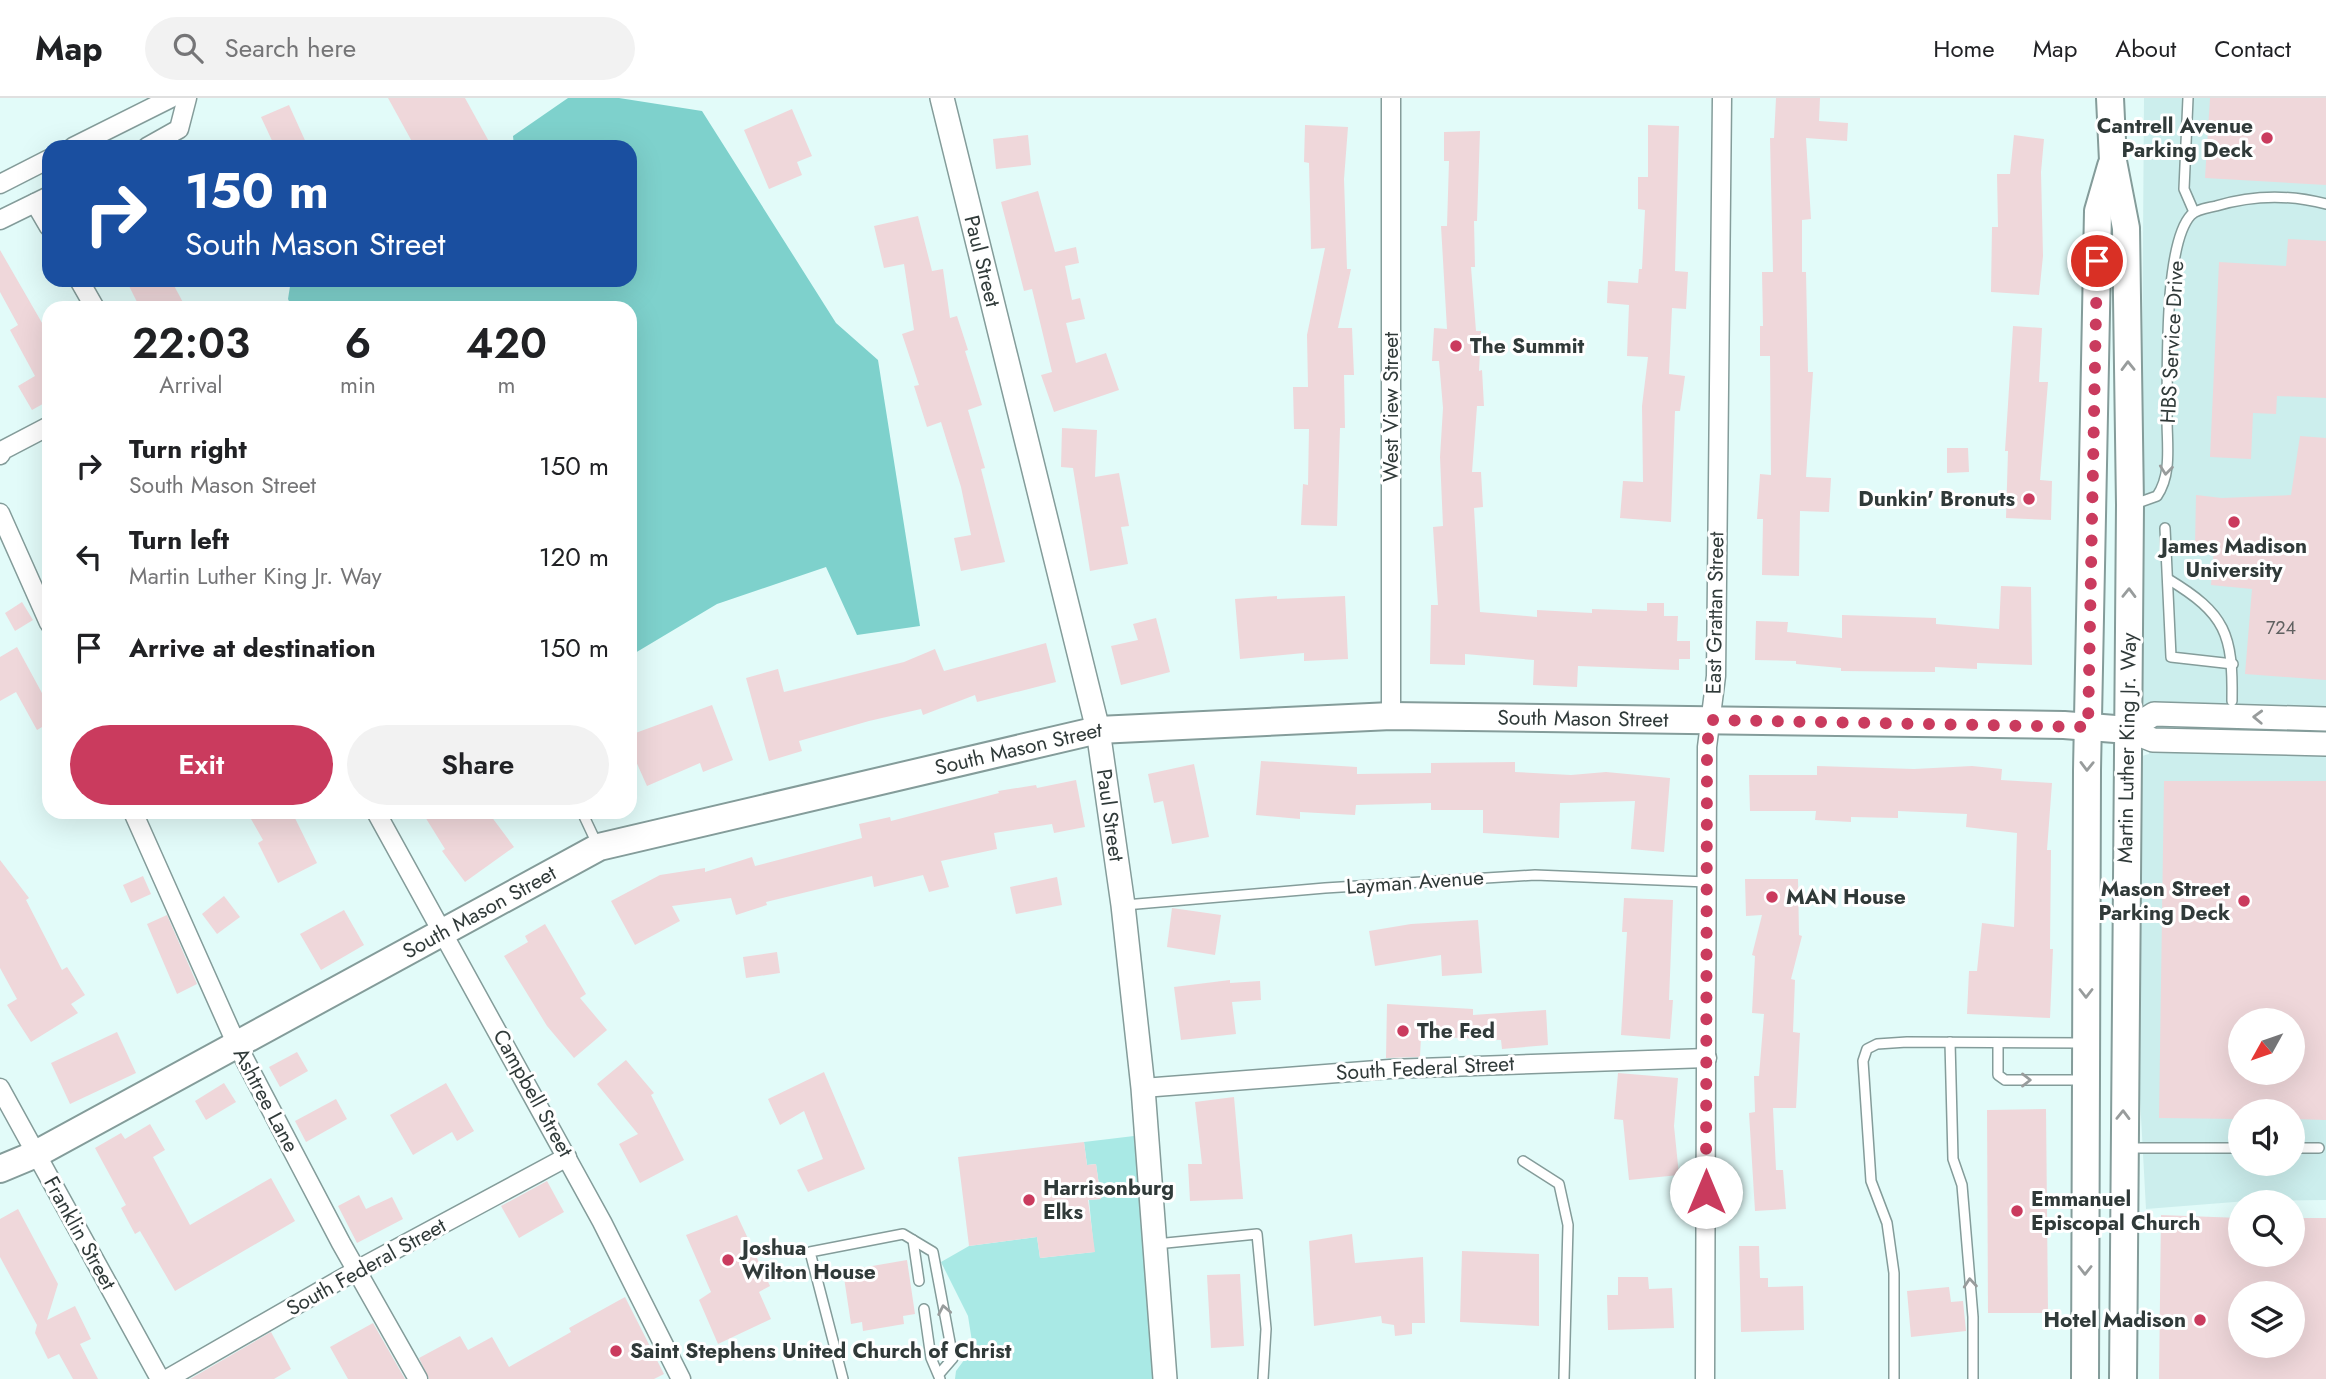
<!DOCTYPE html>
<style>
body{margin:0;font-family:Jost,sans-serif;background:#f2f2f2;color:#202124;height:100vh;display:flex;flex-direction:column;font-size:26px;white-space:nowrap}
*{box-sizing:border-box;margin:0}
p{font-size:23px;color:#757577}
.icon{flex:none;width:38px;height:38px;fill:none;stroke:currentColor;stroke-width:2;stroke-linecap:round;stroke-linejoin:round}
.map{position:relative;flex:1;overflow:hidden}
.drawer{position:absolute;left:42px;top:203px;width:595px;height:518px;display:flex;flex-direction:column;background:#fff;border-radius:21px;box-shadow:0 7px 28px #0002}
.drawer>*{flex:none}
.guide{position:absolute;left:42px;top:42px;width:595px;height:147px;border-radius:21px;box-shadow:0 7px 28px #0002;background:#1a4fa0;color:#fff;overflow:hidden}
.needle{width:46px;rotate:230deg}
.tools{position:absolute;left:2228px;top:910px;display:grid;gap:14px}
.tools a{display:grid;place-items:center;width:77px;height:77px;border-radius:50%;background:#fff;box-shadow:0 7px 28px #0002;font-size:35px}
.pin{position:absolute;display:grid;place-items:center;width:60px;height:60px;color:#fff;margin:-30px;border:4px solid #fff;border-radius:50%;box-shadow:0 2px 7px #0007}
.me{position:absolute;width:77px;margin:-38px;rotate:0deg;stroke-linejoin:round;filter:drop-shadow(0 0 5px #0008)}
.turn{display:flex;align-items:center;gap:24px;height:147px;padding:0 28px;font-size:32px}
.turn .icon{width:91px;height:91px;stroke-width:2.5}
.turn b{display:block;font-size:49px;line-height:60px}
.eta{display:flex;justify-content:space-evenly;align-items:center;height:119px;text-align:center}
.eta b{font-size:42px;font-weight:600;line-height:49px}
.action{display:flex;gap:14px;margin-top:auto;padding:14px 28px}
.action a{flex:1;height:80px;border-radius:42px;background:#ca3b5e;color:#fff;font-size:28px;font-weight:600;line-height:80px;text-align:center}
.action a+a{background:#f2f2f2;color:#202124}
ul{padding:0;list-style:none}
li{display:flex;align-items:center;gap:21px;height:91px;padding:0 28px}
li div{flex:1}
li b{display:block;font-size:26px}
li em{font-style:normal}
header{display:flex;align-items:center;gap:42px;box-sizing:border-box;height:98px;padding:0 35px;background:#fff;border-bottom:2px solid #e0e0e0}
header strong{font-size:33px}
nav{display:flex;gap:38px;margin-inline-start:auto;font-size:24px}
.search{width:490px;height:63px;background:#f2f2f2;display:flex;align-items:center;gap:18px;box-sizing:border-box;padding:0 24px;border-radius:38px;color:#757577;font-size:26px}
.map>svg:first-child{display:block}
</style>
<header>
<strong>Map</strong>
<div class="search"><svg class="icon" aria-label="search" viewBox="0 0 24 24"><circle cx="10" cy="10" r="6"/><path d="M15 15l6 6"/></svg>Search here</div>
<nav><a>Home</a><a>Map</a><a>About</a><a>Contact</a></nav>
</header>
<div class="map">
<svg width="2326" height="1281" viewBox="0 0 2326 1281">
<rect width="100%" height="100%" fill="#e2fbf9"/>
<path fill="#cceeed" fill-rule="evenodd" d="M2144 0H2326V1102L2247 1103 2146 1111 2130 815 2135 660 2149 656 2140 570ZM2240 922H2292V975H2240ZM2240 1013H2292V1066H2240Z"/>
<path fill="#a9e9e5" d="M1134 1038 1153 1281H955L956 1273 973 1250 968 1218 941 1164 969 1148 1037 1139 1040 1160 1094 1154 1089 1102 1101 1101 1096 1066 1087 1067 1084 1044Z"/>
<path fill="#7ed1cc" d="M568 0H619L702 13 836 225 878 262 920 528 857 537 826 469 717 506 630 558V210H292L288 201 291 182H630V49H514L513 38Z"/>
<g fill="#efd7da" fill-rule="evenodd">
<path d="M388 0H465L492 49H415Z"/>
<path d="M1776 0H1820L1819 23 1848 25 1847 43 1806 40 1811 121 1802 122V174H1806L1808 274H1813L1806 379 1831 380 1829 414 1800 413 1799 478 1762 477 1763 421H1757L1760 376 1771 377 1770 258H1760V228H1763L1762 174H1773L1770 40H1774Z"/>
<path d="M2210 0H2326V87L2205 80Z"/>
<path d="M289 7 308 49H275L261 19Z"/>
<path d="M792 11 812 58 797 64 802 77 769 91 744 32Z"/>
<path d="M1305 27 1348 29 1344 81 1347 171H1351L1338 230H1352L1354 277H1344L1345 330H1340L1337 428 1301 427 1303 386 1308 387 1309 331H1294L1293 289H1308L1307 237 1325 150 1311 151 1309 65 1304 64Z"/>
<path d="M1648 27 1679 28 1675 173 1688 174 1686 211 1672 210 1669 276 1685 278 1680 313H1675L1671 424 1620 420 1623 383 1643 384 1642 308 1648 259 1627 258 1629 207 1607 205 1608 183 1638 185 1639 171H1642L1645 112 1638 111V79H1648Z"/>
<path d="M1480 33 1477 123H1474L1475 169H1471L1476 233H1481L1479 273 1482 272 1484 308H1477L1472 374H1481L1483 409 1474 410 1480 514 1537 519V512L1592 515V511L1647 513V505H1664V518H1678L1677 543H1690V561H1679V572L1578 568 1577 589 1533 587 1534 562 1465 556V567L1430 566 1431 507H1438L1433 429 1443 428 1440 359 1443 310 1439 263H1432L1434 230 1447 231 1441 128H1447L1449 63H1444V34Z"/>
<path d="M1028 37 1031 67 996 71 993 41Z"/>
<path d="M2014 37 2044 41 2041 74 2043 158 2039 197 1991 194 1992 129H1998L1997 76H2010Z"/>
<path d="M1038 93 1055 154 1076 149 1079 165 1065 168 1072 202 1080 200 1085 221 1066 225 1076 265 1106 255 1119 292 1054 314 1041 277 1052 274 1032 191 1024 193 1001 104Z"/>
<path d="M918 118 932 173 943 171 950 220 957 218 968 252 965 253 982 307 968 312 985 370 981 371 1005 464 961 473 954 440 971 437 961 389 941 324 927 329 914 288 919 287 902 236 914 232 904 166 884 170 874 128Z"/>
<path d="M2288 141 2326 143V300L2277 298 2276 316 2253 315 2251 361 2210 359 2219 164 2286 168Z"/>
<path d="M0 152 49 237V305L48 303 32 312 18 288 35 278 10 232 18 227 0 194Z"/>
<path d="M126 182H171L186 210H140Z"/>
<path d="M2013 228 2042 230 2039 284H2048L2040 382 2052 383 2051 422 2006 420 2008 353H2005Z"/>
<path d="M1062 330 1097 332 1095 379 1119 375 1129 428 1121 429 1128 466 1090 473 1073 370 1061 369Z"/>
<path d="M2300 338 2326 340V582L2245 576 2252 491 2211 487 2214 449 2195 448 2196 397 2222 400 2291 397Z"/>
<path d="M1947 350H1968L1969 374 1947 375Z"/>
<path d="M2001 488 2031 489 2032 567 1977 565V571L1935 569V574L1841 573V570L1796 566V563L1755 562 1756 523 1788 524 1787 534 1842 540V517L1936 520V526L1999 531Z"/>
<path d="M1277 498V501L1345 498 1348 561 1304 563V555L1240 561 1235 501Z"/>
<path d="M22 504 33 522 15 533 5 515Z"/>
<path d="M1156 520 1170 574 1121 587 1111 548 1138 542 1133 526Z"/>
<path d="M1046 545 1056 584 977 604 975 597 923 617 921 611 869 623 799 643 802 653 769 663 746 580 778 571 784 594 904 564 935 551 944 573Z"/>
<path d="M17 549 49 608V625L37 632 16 594 0 603V559Z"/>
<path d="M712 607 733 662 703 674 700 665 647 688 630 650V637Z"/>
<path d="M1261 663 1357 669V676L1431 675V665L1515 664V674L1571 677 1606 674 1670 680 1664 754 1631 751 1635 703 1560 705 1559 740 1483 735V712H1431V705L1356 707 1355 717 1300 714V721L1256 717Z"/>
<path d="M1194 666 1209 739 1172 746 1163 703 1154 705 1148 676Z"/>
<path d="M1817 668 1914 671 1972 668 2002 671 2001 682 2052 685 2047 752H2051L2050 851H2053L2050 920 1967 916 1969 873H1977L1982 825 2014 829 2017 735 1966 729 1967 716 1898 713V720L1851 719V724L1815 722 1816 713H1750L1749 677H1817Z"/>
<path d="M1076 682 1085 729 1054 735 1052 726 994 735 997 751 941 763 949 789 929 794 923 777 874 789 872 778 766 804 767 807 736 817 731 800 672 808 680 823 635 847 611 803 660 777 705 770V774L752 759 755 768 862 740 859 726 890 719 891 723 999 695 998 693 1036 687 1037 690Z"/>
<path d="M2164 683H2326V1022L2292 1021V1013H2240V1021L2159 1020ZM2240 922H2292V975H2240Z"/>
<path d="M247 714H292L317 765 278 785 258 745 263 742Z"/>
<path d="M422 714H488L514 749 465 784 442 753 445 751Z"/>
<path d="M0 762 29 800 26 802 62 872 67 869 85 897 71 906 78 915 31 944 7 907 17 901 0 870Z"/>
<path d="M143 778 151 796 131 805 123 787Z"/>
<path d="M1057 779 1062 807 1016 816 1010 789Z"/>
<path d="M1745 781H1798L1799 837 1802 838 1791 881 1795 882 1793 934 1800 935 1796 1010H1773L1776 1072H1783L1786 1111 1755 1113 1749 1015 1755 1014 1754 978H1759L1764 916 1752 915 1755 858 1752 857 1762 817 1746 818Z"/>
<path d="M224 798 240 819 217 836 202 816Z"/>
<path d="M1624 800 1673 802 1669 902H1673L1670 941 1621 937 1627 834H1622Z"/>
<path d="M1172 810 1221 817 1215 857 1167 849Z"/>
<path d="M344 812 364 847 321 872 300 836Z"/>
<path d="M167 817 197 886 177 896 147 826Z"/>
<path d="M1478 822 1482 875 1442 878 1441 857 1375 868 1369 833 1411 826Z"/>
<path d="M545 826 586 896 580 900 607 932 574 960 547 928 504 858 528 844 525 838Z"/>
<path d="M777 854 780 875 746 880 743 859Z"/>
<path d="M1230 882V885L1260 883 1261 902 1232 904 1236 936 1181 942 1174 889Z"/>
<path d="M1387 906 1473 911V917L1546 912 1548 947 1502 951 1501 942 1421 938 1420 959 1386 960Z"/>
<path d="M117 934 136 975 70 1006 51 965Z"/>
<path d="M297 954 308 973 280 989 269 969Z"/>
<path d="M626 962 654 995 651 997 684 1062 640 1085 619 1046 638 1036 597 986Z"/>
<path d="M824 974 865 1071 808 1094 797 1072 823 1061 804 1013 780 1027 768 1001Z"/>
<path d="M1618 975 1678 980 1674 1028 1679 1077 1629 1082 1623 1022 1614 1021Z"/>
<path d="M224 985 236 1004 206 1022 195 1003Z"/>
<path d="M446 985 474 1033 457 1043 452 1034 413 1057 390 1017Z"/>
<path d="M1234 999 1243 1101 1190 1103 1188 1066H1202L1195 1004Z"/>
<path d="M336 1001 347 1021 306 1044 295 1023Z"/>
<path d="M2046 1011 2048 1215H1988L1987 1012Z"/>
<path d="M150 1026 165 1052 153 1059 190 1127 271 1080 295 1123 175 1193 140 1133 135 1136 121 1110 126 1107 95 1050 121 1035 125 1041Z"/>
<path d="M1084 1044 1087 1067 1096 1066 1101 1101 1088 1102 1095 1154 1040 1160 1037 1139 969 1148 958 1059Z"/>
<path d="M547 1083 564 1114 519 1140 501 1108Z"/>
<path d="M359 1097 366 1111 392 1099 403 1121 357 1145 338 1108Z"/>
<path d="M18 1111 58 1186 47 1222 75 1208 91 1241 80 1246 98 1281H73L59 1256 48 1261 35 1235 37 1227 0 1159V1121Z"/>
<path d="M737 1117 770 1188 759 1194 771 1221 718 1246 699 1202 711 1194 686 1137Z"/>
<path d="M2161 1117 2240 1120V1157H2292V1120H2326V1281H2159ZM2240 1195H2292V1248H2240Z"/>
<path d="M1352 1136 1355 1165 1423 1159 1425 1225H1412V1236L1395 1238 1394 1227 1382 1225 1381 1218 1314 1228 1309 1143Z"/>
<path d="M1739 1148H1759L1760 1180H1768V1189L1803 1188 1804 1232 1741 1234Z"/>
<path d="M1462 1153 1539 1156V1228L1460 1224Z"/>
<path d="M907 1162 915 1216 903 1218 904 1226 863 1233 862 1224 851 1226 843 1173Z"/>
<path d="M1240 1176 1244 1248 1211 1250 1207 1177Z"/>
<path d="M1618 1179H1648L1649 1191 1672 1190 1674 1230 1608 1232 1607 1197H1618Z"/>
<path d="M1949 1189 1951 1204 1963 1203 1966 1233 1911 1239 1907 1193Z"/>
<path d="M625 1199 664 1276 654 1281H429L419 1260 460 1238 468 1252 492 1239 509 1269 571 1234 569 1230Z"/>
<path d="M373 1225 405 1281H348L330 1249Z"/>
<path d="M271 1234 291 1271 274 1281H190Z"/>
</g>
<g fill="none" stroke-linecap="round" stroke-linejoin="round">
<g stroke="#849c9a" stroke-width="12">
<g id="service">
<path d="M2188 0 2184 91 2194 114"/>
<path d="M2132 407 2157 398C2172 376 2167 347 2167 321 2168 277 2163 147 2191 117 2197 111 2208 110 2216 108 2253 97 2288 96 2326 106"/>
<path d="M2165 430 2171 559 2233 566"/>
<path d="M2168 481C2226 516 2233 536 2232 603"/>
<path d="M582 714 598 748"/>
<path d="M1125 807 1325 790 1535 777 1707 784"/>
<path d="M1950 944 1953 1061 1962 1087 1973 1219V1281"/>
<path d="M1998 946V977L2005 982H2083"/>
<path d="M2128 1050H2240"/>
<path d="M2292 1050H2319"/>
<path d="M1523 1063 1559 1086 1568 1127 1564 1281"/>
<path d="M913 1142 919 1183"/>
<path d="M1156 1146 1257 1136 1266 1231 1263 1281"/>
<path d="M924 1211 931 1260 940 1281"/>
<path d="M843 1281 810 1154 903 1136 933 1154 953 1260 940 1275"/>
<path d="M1894 1281V1175L1887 1125 1871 1083 1863 963 1867 951 1877 946 1907 944 2083 945"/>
</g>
</g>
<g stroke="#849c9a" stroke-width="21">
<g id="minor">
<path d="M73 49 171 0"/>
<path d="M147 49 179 31 187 0"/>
<path d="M0 86 49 61"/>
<path d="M35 105 49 129"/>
<path d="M0 122 49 98"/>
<path d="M79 182 95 210"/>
<path d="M0 357 3 352 49 328"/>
<path d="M0 415 49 525"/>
<path d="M1391 618V0"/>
<path d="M133 714 236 945 341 1145 418 1281"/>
<path d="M376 714 602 1124 681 1281"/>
<path d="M0 990 160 1281"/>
<path d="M1143 990 1390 971 1707 960"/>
<path d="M167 1281 357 1172 567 1059"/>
<path d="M1705 1281 1707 649 1716 578 1722 0"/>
</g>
</g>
<g stroke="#849c9a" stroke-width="26">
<g id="tertiary">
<path id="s1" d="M942 0 1098 632 1123 807 1143 990 1165 1281"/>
<path d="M2128 632 2154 616 2326 621"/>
<path d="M2128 632 2153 642 2326 646"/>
</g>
</g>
<g stroke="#849c9a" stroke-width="30">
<g id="secondary">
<path d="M2110 0 2113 63 2126 130 2130 407 2123 1281"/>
<path id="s2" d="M0 1071 36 1056 599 749 1098 632 1391 618 2064 627 2128 632"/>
<path d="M2085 1281 2087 672 2098 113 2111 68"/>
</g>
</g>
<use href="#service" stroke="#fff" stroke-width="9"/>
<use href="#minor" stroke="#fff" stroke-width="18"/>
<use href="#tertiary" stroke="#fff" stroke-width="23"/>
<use href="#secondary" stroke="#fff" stroke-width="26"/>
</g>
<defs><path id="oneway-chevron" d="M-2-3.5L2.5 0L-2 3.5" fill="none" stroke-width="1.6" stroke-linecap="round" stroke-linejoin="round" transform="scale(1.75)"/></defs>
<g stroke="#989c9c">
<use href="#oneway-chevron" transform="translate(2128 268) rotate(-91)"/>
<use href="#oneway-chevron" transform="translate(2166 372) rotate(96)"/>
<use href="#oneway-chevron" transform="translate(2129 495) rotate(-89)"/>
<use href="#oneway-chevron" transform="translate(2258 619) rotate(-178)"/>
<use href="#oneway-chevron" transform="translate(2087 668) rotate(91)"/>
<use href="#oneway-chevron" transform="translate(2086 895) rotate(90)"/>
<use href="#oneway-chevron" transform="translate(2026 982)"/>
<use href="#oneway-chevron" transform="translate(2123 1017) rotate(-89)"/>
<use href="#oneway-chevron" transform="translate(2085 1172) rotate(90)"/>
<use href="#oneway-chevron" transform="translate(1970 1185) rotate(-95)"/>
<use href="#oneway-chevron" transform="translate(944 1212) rotate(-101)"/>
</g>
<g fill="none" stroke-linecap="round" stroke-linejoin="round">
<path stroke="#ca3b5e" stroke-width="12" stroke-dasharray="0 21.6" d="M1706 1094 1707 649 1710 622 2088 629 2097 163"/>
</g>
<g fill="#ca3b5e" stroke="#fff" stroke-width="2.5">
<circle cx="2267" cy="40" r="7"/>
<circle cx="1456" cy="248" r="7"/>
<circle cx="2029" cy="401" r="7"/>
<circle cx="2234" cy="424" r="7"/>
<circle cx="1772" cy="799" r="7"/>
<circle cx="2244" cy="803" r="7"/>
<circle cx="1403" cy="933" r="7"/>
<circle cx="1029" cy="1102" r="7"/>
<circle cx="2017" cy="1113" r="7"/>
<circle cx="728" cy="1162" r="7"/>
<circle cx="2200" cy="1222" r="7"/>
<circle cx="616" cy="1253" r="7"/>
</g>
<g text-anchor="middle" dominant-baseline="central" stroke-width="6" stroke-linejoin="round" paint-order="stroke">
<g font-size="18" fill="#606161">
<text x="2281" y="530">724</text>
</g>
<g font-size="21" font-weight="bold" fill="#303a39" stroke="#fff" text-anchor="start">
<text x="2253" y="28" text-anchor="end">Cantrell Avenue<tspan x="2253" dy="24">Parking Deck</tspan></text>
<text x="1470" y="248">The Summit</text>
<text x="2015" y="401" text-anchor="end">Dunkin' Bronuts</text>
<text x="2234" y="448" text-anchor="middle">James Madison<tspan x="2234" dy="24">University</tspan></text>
<text x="2230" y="791" text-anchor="end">Mason Street<tspan x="2230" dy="24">Parking Deck</tspan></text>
<text x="1786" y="799">MAN House</text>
<text x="1417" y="933">The Fed</text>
<text x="1043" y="1090">Harrisonburg<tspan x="1043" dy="24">Elks</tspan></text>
<text x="2031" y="1101">Emmanuel<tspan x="2031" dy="24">Episcopal Church</tspan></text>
<text x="742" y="1150">Joshua<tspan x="742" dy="24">Wilton House</tspan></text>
<text x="2186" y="1222" text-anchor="end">Hotel Madison</text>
<text x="630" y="1253">Saint Stephens United Church of Christ</text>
</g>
<g font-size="21" fill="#303a39" stroke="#fff">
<text stroke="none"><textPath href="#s1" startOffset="168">Paul Street</textPath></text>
<text transform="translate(2172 244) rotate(-87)">HBS Service Drive</text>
<text transform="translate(1391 309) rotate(-90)">West View Street</text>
<text transform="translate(1715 515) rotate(-89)">East Grattan Street</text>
<text stroke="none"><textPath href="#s2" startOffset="1678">South Mason Street</textPath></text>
<text transform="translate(2127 650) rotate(-89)">Martin Luther King Jr. Way</text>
<text stroke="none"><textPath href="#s2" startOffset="1111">South Mason Street</textPath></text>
<text stroke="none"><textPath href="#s1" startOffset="737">Paul Street</textPath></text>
<text transform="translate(1415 784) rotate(-4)">Layman Avenue</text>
<text stroke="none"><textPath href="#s2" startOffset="544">South Mason Street</textPath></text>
<text transform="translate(1425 970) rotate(-3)">South Federal Street</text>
<text transform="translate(533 995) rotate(61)">Campbell Street</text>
<text transform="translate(266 1002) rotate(62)">Ashtree Lane</text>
<text transform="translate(80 1135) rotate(61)">Franklin Street</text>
<text transform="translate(366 1169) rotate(-29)">South Federal Street</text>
</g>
</g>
</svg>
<div class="tools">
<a><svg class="needle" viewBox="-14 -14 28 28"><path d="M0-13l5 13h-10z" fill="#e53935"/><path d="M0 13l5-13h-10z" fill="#757577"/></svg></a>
<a><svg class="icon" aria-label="sound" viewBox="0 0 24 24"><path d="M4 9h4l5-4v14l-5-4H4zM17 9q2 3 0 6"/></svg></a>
<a><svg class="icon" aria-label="search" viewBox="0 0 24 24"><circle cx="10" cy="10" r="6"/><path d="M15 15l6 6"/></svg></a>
<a><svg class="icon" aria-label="layers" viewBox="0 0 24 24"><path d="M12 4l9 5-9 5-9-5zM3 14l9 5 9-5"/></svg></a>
</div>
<div class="pin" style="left:2097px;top:163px;background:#d93025"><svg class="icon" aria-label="arrive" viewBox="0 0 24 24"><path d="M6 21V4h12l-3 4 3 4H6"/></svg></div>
<svg class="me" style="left:1706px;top:1094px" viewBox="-20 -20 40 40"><circle r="19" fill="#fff"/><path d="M0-13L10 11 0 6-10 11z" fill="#ca3b5e"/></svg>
<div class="guide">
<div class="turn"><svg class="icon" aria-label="right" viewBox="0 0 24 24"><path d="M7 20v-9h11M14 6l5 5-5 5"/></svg><div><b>150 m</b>South Mason Street</div></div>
</div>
<section class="drawer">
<div class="eta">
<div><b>22:03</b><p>Arrival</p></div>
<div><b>6</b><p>min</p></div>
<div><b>420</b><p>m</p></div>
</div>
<ul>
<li><svg class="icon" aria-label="right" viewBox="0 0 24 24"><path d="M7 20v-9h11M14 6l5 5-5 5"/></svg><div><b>Turn right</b><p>South Mason Street</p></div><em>150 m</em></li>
<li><svg class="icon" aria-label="left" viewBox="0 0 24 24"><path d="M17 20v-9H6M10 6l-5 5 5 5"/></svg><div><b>Turn left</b><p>Martin Luther King Jr. Way</p></div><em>120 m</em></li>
<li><svg class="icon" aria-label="arrive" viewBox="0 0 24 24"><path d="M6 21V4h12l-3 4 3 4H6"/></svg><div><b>Arrive at destination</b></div><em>150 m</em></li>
</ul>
<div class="action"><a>Exit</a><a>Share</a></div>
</section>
</div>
